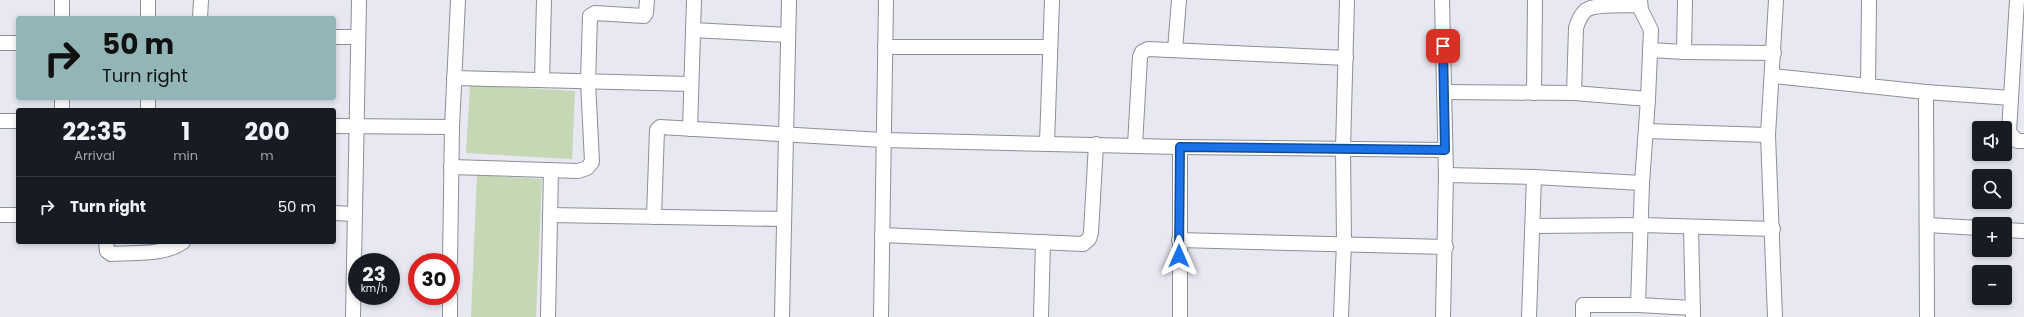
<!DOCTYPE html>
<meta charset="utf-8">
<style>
body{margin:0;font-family:Poppins,sans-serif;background:#242831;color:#f1f3f6;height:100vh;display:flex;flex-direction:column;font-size:15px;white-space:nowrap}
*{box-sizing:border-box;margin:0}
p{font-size:13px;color:#9ea1a6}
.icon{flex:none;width:22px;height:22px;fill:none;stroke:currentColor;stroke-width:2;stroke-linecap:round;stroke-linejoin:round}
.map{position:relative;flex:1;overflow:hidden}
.drawer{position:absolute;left:16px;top:108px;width:320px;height:136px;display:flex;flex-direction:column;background:#171b24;border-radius:4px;box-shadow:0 2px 6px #0003}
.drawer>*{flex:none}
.top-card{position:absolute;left:16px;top:16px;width:320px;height:84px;border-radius:4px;box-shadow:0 2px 6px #0003;background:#92b6b8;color:#111;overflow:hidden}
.tools{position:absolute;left:1972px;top:121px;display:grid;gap:8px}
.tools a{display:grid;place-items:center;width:40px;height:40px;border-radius:4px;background:#171b24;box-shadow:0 2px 6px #0003;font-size:20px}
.speed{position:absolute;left:348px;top:253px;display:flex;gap:8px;font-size:20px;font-weight:700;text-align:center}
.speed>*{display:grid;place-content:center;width:52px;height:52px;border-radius:50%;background:#171b24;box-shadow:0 2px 6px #0003;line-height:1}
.speed small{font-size:10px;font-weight:400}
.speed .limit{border:6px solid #d22;background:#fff;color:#111}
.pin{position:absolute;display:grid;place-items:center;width:34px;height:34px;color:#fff;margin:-17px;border-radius:8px;box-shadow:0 2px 6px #0006}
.me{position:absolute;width:44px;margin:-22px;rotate:0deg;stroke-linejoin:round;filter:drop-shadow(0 0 3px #0008)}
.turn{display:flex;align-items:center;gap:14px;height:84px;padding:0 20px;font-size:18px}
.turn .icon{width:52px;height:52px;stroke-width:2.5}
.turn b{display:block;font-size:28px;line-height:34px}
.eta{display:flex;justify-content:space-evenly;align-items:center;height:68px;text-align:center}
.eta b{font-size:24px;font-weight:700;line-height:28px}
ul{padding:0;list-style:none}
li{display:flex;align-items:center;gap:12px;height:60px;padding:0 20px;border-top:1px solid #363941}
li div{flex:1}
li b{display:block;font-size:15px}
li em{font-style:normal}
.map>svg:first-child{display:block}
</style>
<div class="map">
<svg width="2024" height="317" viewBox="0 0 2024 317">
<rect width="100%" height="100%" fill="#e7e8f1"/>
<g fill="#c5d7b5">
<path d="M470 85 575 91 572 159 466 153Z"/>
<path d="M477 175 542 179 536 317H471Z"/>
</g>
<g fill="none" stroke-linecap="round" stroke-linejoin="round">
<g stroke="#8d8f97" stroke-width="16">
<g id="minor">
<path d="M62 0V18"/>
<path d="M148 0V18"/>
<path d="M1442 0 1446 175 1443 317"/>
<path d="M1685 0 1684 52 1774 53"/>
<path d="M200 18 201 0"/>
<path d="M693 30 788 35"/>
<path d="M334 37H358"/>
<path d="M0 43H18"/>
<path d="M885 47H1050"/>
<path d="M1175 50 1179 0"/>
<path d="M1650 50 1684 52"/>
<path d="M1773 76 1926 92 1927 317"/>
<path d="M454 78 691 84"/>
<path d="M542 80 544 0"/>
<path d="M1868 86 1869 0"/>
<path d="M1444 92 1574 93 1648 99"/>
<path d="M1926 92 2011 98 2017 0"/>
<path d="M1534 93 1535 0"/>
<path d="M1574 93 1576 28C1578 21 1580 16 1585 11 1593 3 1628 6 1640 5"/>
<path d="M62 98V110"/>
<path d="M2011 98 2009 132 2017 141H2024"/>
<path d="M148 110V98"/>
<path d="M0 121H18"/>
<path d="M334 126 452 127"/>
<path d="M690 129 694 0"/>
<path d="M1646 131 1768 135"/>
<path d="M1047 143 1052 0"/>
<path d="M1135 145 1140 57 1142 52 1148 49 1346 58"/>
<path d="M1180 147V317"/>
<path d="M451 167 578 171 587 168 592 162 588 82 590 16 595 13 644 16 646 13 647 0"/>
<path d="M1446 175 1534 177 1642 183"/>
<path d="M334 213 354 214"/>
<path d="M0 215H18"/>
<path d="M550 215 784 219"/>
<path d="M654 217 657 130 660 127 883 140 1180 147 1445 150"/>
<path d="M1927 225 1979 228"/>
<path d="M1533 226 1642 225 1773 229"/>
<path d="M1691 227 1693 317"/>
<path d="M2005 230 2024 231"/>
<path d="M882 235 1083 244 1089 239 1091 233 1096 144"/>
<path d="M1179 240 1446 247"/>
<path d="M106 242 107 251 111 254C134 252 163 256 183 242"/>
<path d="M450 262 452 127 458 0"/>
<path d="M1638 305 1693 308"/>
<path d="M353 317 359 0"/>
<path d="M450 317V296"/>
<path d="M548 317 551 170"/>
<path d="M782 317 789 0"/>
<path d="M881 317 886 0"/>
<path d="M1041 317 1043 242"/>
<path d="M1341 317 1344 243 1343 149 1347 0"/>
<path d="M1529 317 1534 177"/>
<path d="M1583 317V305H1638L1642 183 1648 99 1651 30 1641 10 1640 0"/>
<path d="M1775 317 1768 135 1776 0"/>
</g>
</g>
<use href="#minor" stroke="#fff" stroke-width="14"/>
</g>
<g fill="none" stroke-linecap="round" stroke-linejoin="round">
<g stroke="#114b97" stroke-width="10">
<path id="route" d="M1179 256 1180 147 1445 150 1443 46"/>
</g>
<use href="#route" stroke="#1a73e8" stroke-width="7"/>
</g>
</svg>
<div class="tools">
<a><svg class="icon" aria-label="sound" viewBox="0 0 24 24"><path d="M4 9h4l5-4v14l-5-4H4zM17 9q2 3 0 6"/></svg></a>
<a><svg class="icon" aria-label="search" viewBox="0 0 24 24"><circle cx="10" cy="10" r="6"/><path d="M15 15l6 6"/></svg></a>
<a>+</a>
<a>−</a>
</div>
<div class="speed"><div>23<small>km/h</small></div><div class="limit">30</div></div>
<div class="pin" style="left:1443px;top:46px;background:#d93025"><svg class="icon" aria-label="arrive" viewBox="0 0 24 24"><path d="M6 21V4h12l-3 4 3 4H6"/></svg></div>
<svg class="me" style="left:1179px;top:256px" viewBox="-20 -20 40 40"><path d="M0-17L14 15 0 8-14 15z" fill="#1a73e8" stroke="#fff" stroke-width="4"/></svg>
<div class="top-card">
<div class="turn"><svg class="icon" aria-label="right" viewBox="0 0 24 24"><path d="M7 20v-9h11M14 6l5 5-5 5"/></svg><div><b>50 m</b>Turn right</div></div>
</div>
<section class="drawer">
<div class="eta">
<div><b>22:35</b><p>Arrival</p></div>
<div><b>1</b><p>min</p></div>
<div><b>200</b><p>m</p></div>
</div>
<ul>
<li><svg class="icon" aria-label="right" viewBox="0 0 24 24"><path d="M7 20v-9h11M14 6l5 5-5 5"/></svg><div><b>Turn right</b></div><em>50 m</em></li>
</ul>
</section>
</div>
